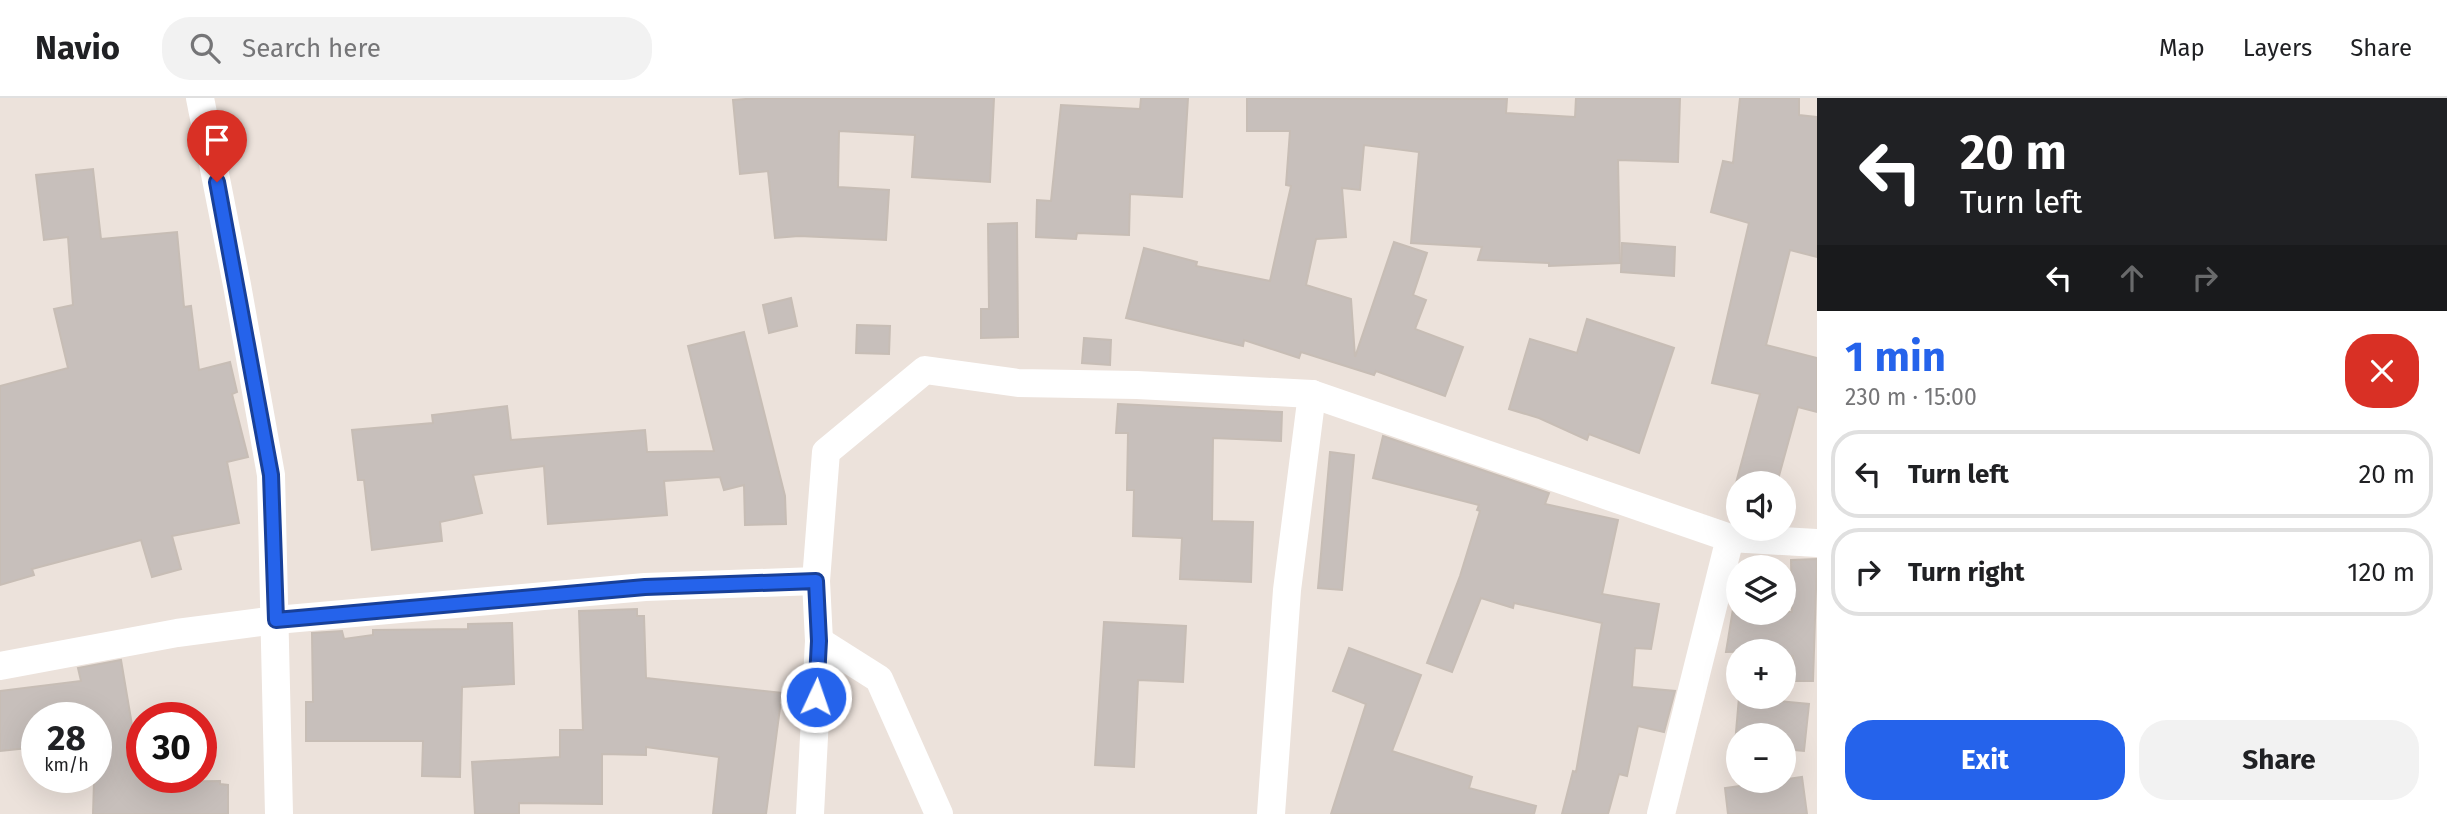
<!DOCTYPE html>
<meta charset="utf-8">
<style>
body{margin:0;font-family:"Fira Sans",sans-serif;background:#f2f2f2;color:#202124;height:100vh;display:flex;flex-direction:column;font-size:26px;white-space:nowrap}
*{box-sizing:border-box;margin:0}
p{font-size:23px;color:#757577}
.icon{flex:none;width:38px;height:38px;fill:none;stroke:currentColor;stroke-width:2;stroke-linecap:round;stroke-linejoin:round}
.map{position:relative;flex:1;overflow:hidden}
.side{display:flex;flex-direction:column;background:#fff;width:630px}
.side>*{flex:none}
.hud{background:#202124;color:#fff;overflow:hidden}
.tools{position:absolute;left:1726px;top:373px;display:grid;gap:14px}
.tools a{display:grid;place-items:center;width:70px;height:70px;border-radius:50%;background:#fff;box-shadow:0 7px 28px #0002;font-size:35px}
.speed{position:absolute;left:21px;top:604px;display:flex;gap:14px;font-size:35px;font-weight:700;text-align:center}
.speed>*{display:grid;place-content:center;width:91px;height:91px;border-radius:50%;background:#fff;box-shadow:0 7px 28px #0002;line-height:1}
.speed small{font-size:18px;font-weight:400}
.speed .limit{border:10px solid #d22;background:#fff;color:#111}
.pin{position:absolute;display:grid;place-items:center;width:60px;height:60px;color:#fff;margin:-72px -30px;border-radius:50% 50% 50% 0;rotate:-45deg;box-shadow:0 0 7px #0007}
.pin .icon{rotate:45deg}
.me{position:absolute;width:77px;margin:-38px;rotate:3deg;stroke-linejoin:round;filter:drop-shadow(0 0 5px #0008)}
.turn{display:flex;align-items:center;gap:24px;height:147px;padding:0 28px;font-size:32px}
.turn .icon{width:91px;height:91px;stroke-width:2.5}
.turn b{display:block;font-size:49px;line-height:60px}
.lanes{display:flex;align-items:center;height:66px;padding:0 28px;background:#0003;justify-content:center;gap:35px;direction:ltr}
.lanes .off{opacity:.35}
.round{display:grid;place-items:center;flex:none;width:74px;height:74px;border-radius:28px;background:#f2f2f2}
.summary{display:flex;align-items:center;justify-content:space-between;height:119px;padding:0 28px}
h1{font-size:42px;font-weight:700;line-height:52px;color:#2563eb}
.button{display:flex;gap:14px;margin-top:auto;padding:14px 28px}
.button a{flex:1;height:80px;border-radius:28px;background:#2563eb;color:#fff;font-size:28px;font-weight:700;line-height:80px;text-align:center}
.button a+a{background:#f2f2f2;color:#202124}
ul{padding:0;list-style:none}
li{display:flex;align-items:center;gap:21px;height:88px;margin:0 14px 10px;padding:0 14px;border:4px solid #e0e0e0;border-radius:28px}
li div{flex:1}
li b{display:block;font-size:26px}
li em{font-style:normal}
header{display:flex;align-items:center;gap:42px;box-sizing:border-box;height:98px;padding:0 35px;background:#fff;border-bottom:2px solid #e0e0e0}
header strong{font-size:33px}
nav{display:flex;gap:38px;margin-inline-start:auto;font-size:24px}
.search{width:490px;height:63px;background:#f2f2f2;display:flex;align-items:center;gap:18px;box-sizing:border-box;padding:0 24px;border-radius:28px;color:#757577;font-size:26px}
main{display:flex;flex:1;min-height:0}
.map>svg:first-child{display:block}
</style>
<header>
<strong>Navio</strong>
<div class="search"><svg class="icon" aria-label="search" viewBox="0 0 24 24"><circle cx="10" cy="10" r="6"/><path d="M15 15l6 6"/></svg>Search here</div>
<nav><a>Map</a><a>Layers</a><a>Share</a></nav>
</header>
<main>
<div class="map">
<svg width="1817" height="716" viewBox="0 0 1817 716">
<rect width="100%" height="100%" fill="#ece2db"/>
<g fill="#c7bfbb" stroke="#c7bdb5" stroke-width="2">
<path d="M758 0H994L990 84 912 79 915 37 839 33 838 89 889 92 886 142 799 138 775 140 768 73 740 76 733 2Z"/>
<path d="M1141 0H1188L1182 99 1130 96 1129 137 1077 135 1076 141 1036 139 1037 102 1051 103 1061 7 1140 11Z"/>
<path d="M1247 0 1507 1 1506 15 1575 19 1576 0H1680L1678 64 1618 62 1620 165 1549 168V165L1478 162 1482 149 1411 145 1419 54 1364 47 1360 92 1342 90 1346 139 1316 141 1306 187 1351 201 1355 259 1394 144 1427 155 1413 197 1426 202 1415 231 1463 249 1445 298 1376 273 1374 277 1301 254 1299 260 1244 242 1243 248 1126 220 1144 150 1197 164 1196 168 1270 183 1291 88 1286 87 1290 33H1247Z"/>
<path d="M1740 0H1799V17L1817 19V159L1790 152 1766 247 1817 260V314L1798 309 1777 385H1736L1760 296 1712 285 1749 125 1711 114 1723 63 1733 65Z"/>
<path d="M93 71 101 141 177 134 184 209 191 208 199 272 230 264 237 294 232 296 248 359 227 364 239 425 172 438 181 471 152 479 141 442 32 471 34 477 0 487V288L68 270 54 211 73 207 68 139 44 142 36 77Z"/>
<path d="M1017 125 1018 239 981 240V211H989L988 126Z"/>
<path d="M1622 145 1675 149 1674 178 1621 174Z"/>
<path d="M791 200 797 228 769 235 763 207Z"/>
<path d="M1587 221 1674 250 1639 355 1589 336 1587 342 1539 320 1509 311 1530 241 1577 255Z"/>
<path d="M857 227 890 228 889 256 856 255Z"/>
<path d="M744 234 785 398 786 426 745 427 744 387 724 392 720 379 664 383 667 417 548 426 544 368 473 377 482 415 440 424 442 443 372 452 364 382H358L352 332 433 325 432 317 507 308 511 342 645 332 647 354 714 353 688 248Z"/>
<path d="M1084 240 1111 242 1110 267 1082 265Z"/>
<path d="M1118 306 1282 314 1281 343 1213 340 1212 423 1253 424 1251 484 1180 481 1182 440 1133 438 1134 392H1127L1128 335H1116Z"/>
<path d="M1383 338 1549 395 1545 406 1618 422 1602 496 1659 506 1651 551 1635 550 1632 589 1675 593 1664 634 1638 628 1627 678 1619 676 1608 716H1562L1573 673 1576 674 1602 525 1514 505 1513 510 1481 500 1452 574 1427 565 1460 478 1480 413 1477 412 1479 407 1373 380Z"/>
<path d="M1330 354 1354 357 1342 492 1318 490Z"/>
<path d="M1817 461 1813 583H1794L1793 558 1783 557V553L1726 554 1733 511H1738V514H1792L1791 462Z"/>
<path d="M637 511V518H644L646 580 782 595 766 716H713L719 659 646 649V657L602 656V706L519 705V716H475L472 664 560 659V632H583L579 513Z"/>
<path d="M1104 524 1186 528 1183 584 1138 582 1134 669 1095 667Z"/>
<path d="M512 525 514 586 462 589 460 679 422 678 423 643H306V604H313L312 535 342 533 344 541 373 537V532L468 531V526Z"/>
<path d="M1349 550 1421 577 1392 653 1472 679 1469 690 1536 708 1534 716H1331L1366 606 1333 593Z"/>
<path d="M121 562 134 639H142V684L220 683V686L228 687V716H93L96 620H37V649L0 653V593L81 583 78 570Z"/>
<path d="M1739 599 1809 606 1804 653 1783 651V637H1738V646H1735Z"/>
<path d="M1802 679 1807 716H1728L1725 690Z"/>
</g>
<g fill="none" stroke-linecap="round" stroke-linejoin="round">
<g stroke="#fff" stroke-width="28">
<path d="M200 0 237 187 271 377 279 716"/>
<path d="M819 543 879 581 939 716"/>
<path d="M0 568 177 535 276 522 645 489 816 483"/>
<path d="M810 716 819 543 816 483 826 354 925 272 1018 285 1137 287 1312 296 1730 440 1817 445"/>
<path d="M1271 716 1287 492 1312 296"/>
<path d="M1661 716 1730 440"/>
</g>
</g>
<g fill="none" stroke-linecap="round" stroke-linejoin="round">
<g stroke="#184099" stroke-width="18">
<path id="route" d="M217 84 271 377 276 522 645 489 816 483 819 543 816 599"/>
</g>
<use href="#route" stroke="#2563eb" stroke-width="12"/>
</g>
</svg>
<div class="tools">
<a><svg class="icon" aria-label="sound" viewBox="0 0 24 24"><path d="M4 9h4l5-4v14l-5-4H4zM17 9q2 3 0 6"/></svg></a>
<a><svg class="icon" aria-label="layers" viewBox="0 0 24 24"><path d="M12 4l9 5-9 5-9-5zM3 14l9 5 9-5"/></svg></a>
<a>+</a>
<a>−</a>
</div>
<div class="speed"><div>28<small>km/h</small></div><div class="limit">30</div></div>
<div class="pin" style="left:217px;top:84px;background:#d93025"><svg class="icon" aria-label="arrive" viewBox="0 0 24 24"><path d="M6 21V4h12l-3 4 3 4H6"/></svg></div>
<svg class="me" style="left:816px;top:599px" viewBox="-20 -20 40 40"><circle r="17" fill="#2563eb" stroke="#fff" stroke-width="3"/><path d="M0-11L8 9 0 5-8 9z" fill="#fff"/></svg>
</div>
<section class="side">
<div class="hud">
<div class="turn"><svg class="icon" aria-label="left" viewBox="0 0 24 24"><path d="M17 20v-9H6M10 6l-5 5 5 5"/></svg><div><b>20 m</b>Turn left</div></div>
<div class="lanes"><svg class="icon" aria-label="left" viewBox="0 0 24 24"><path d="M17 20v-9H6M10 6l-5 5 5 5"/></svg><svg class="icon off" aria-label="ahead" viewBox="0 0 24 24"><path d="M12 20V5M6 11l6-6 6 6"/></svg><svg class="icon off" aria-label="right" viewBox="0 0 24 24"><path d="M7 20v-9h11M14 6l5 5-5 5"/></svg></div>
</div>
<div class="summary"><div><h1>1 min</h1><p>230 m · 15:00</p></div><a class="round" style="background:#d93025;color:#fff"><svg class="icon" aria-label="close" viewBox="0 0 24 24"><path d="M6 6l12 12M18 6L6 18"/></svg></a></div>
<ul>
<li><svg class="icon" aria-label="left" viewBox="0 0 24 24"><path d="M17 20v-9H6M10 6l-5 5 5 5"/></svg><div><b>Turn left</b></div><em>20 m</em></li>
<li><svg class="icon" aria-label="right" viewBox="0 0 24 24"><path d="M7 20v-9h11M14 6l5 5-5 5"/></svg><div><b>Turn right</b></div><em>120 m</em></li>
</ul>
<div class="button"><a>Exit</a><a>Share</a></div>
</section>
</main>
